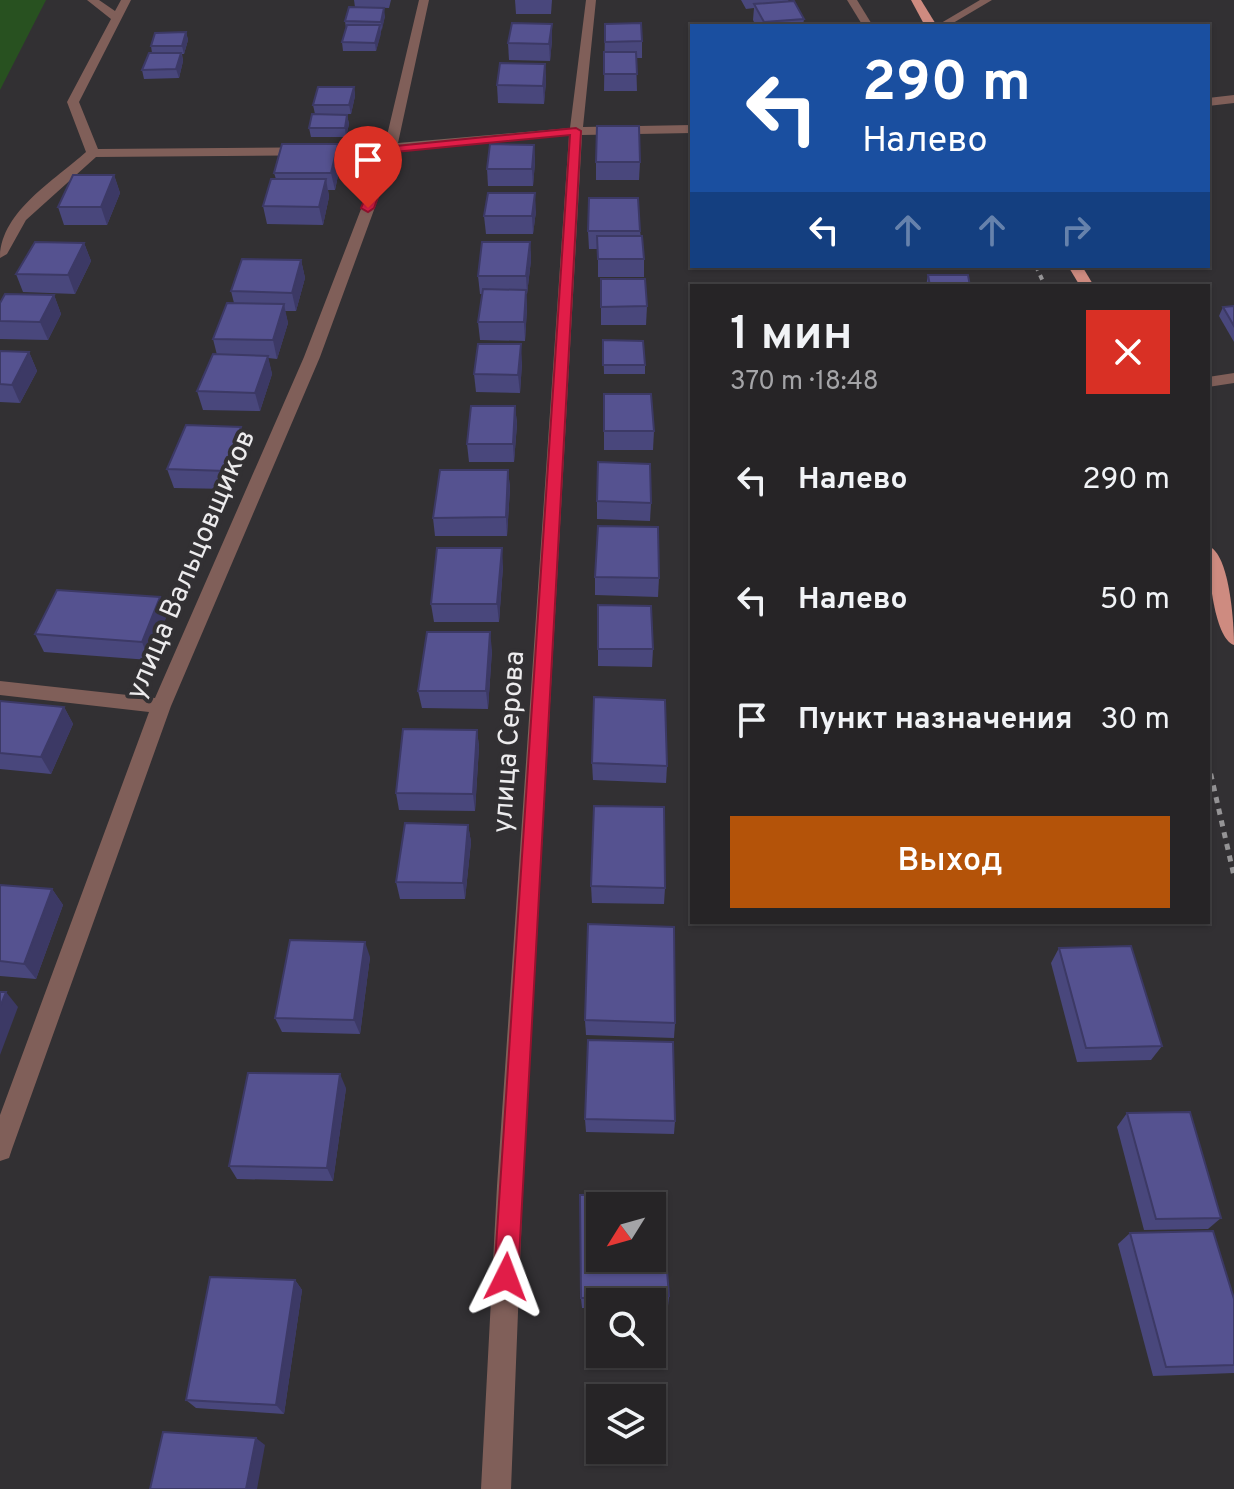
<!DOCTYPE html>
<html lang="ru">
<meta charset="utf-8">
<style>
body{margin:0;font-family:Overpass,sans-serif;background:#2e2c2e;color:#f1f3f6;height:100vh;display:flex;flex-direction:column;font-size:30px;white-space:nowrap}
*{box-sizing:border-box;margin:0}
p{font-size:26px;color:#a4a4a7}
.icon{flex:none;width:44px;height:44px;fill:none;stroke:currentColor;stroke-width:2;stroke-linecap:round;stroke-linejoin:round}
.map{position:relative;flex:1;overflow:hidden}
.sheet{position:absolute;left:690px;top:284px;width:520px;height:640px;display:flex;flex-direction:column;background:#262426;border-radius:0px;box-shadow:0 2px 6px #0004,0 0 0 2px #424143}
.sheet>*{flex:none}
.hud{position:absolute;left:690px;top:24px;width:520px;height:244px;border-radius:0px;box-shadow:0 2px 6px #0004,0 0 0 2px #424143;background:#1a4fa0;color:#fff;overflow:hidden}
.needle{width:52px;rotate:233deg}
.tools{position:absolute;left:586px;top:1192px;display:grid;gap:16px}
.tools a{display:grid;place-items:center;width:80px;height:80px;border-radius:0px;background:#262426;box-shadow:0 2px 6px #0004,0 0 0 2px #424143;font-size:40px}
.pin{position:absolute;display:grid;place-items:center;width:68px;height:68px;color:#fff;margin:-82px -34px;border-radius:50% 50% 50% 0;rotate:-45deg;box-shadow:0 0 8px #0007}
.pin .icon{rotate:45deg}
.me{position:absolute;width:88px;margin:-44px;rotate:3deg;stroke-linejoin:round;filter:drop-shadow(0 0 6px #0008)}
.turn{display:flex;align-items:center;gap:28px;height:168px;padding:0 40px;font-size:36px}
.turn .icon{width:104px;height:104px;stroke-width:2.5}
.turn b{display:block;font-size:56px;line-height:68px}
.lanes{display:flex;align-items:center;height:76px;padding:0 40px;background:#0003;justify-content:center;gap:40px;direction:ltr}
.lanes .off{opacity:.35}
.round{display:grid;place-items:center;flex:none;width:84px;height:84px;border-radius:0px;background:#2e2c2e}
.summary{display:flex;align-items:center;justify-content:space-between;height:136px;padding:0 40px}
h1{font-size:48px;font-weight:600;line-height:60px}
.cta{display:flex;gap:16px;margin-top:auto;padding:16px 40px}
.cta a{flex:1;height:92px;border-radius:0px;background:#b45309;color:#fff;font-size:32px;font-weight:600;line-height:92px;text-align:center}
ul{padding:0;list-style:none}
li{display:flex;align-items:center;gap:24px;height:120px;padding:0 40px}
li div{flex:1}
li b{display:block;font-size:30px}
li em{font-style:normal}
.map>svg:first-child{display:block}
</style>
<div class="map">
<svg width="1234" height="1489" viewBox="0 0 1234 1489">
<rect width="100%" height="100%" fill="#323033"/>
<path fill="#285120" d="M0 0H46L0 90Z"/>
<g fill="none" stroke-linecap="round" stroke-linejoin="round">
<path stroke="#959496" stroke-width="4" stroke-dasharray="5 5" stroke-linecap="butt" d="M1036 266 1045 286"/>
<path stroke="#959496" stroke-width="5" stroke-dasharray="6 6" stroke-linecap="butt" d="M1208 762 1234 876"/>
<g fill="#805f59" fill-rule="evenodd">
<path d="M847 0H857L873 26H863Z"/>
<path d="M980 0H992L948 26H936Z"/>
</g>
<g fill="#805f59" fill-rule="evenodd">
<path d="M87 0H99L115 11 121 0H131L79 102 98 149 345 147 385 144 419 0H429L398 143 570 128 586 0H596L583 127 692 125V133L582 135 523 1186 511 1489H481L497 1186 569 135 396 150 320 357 171 706 12 1149 9 1158 0 1161V1115L149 712 0 695V681L155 698 304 357 383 152 345 155 96 157 26 220 7 254 0 258C0 212 55 180 86 152L67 102 111 19Z"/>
<path d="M1234 95V103L1208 106V98Z"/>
<path d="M1234 373V383L1208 387V377Z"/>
</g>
<g fill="#ce8b80" fill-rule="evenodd">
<path d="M911 0H921L937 26H925Z"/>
<path d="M1068 266H1082L1094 286H1080Z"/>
<path d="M1208 546C1230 553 1234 625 1234 645 1213 638 1208 566 1208 546Z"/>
</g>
</g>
<g fill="#49477c">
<path d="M354 0H391L389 8 355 7Z"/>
<path d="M515 0H552L551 14H516Z"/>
<path d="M741 0H788L804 19 803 26H756L753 20 754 8 746 9Z"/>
<path d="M385 16 376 51H343L342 42 346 28 345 21Z"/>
<path d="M552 24V40L550 61 509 60 508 43Z"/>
<path d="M605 24 642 41V58H636L637 91H604Z"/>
<path d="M186 32 188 40 184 54H182L183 61 179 78 144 79 142 70 152 53 151 46Z"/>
<path d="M545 64 546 81 544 104 498 103 497 85Z"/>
<path d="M354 87 355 96 351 114H315L313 105Z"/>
<path d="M347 115 349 124 346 137H311L309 128Z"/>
<path d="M534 145 535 162 533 186H488L487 169Z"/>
<path d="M341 161 335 190H328L329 197 323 225 267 224 263 206 276 179 274 173Z"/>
<path d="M596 162H640L639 180H596Z"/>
<path d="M114 175 120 193 107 225H64L58 207Z"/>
<path d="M536 211 533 234H486L484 216Z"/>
<path d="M588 231H640L644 259V277H598V249H589Z"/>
<path d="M530 242 531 260 527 294H526L527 308 525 341 480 340 478 322 482 294H480L478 276Z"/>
<path d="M84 243 91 261 75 294 23 292 16 274Z"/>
<path d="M301 260 305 278 296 311H285L288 323 277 359 268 358 272 374 260 411 203 410 197 391 217 355 213 339 234 303 231 291Z"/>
<path d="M928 275 970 286H926Z"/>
<path d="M601 279 647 306 646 325H601Z"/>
<path d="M54 295 61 314 48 340 0 339V303Z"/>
<path d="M1234 306V342L1219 316 1223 307Z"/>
<path d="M603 340 645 365V374H604Z"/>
<path d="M0 351 29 352 37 371 20 403 0 402Z"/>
<path d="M522 362 520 393 476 392 474 374Z"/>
<path d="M604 394 654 431 653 450H604Z"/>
<path d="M515 406 517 424 514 462H469L467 444Z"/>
<path d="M241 427 246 445 230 489 174 488 167 469Z"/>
<path d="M508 470 510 488 507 536H435L433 518Z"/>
<path d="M597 501 651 503 650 521 597 519Z"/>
<path d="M503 566 499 622H434L431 604Z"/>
<path d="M595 577 659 578 658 597 595 595Z"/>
<path d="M167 615 149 660 44 652 35 634Z"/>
<path d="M598 649H653L652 667 598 666Z"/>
<path d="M492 650 488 709 422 708 418 691Z"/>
<path d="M0 701 64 707 73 724 51 774 0 769Z"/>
<path d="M477 730 479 747 475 811 399 810 396 793Z"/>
<path d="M592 763 667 766 666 783 593 780Z"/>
<path d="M468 825 471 842 465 899H400L396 882Z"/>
<path d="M0 885 52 889 63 905 36 979 0 976Z"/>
<path d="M591 886 665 888 664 904 592 903Z"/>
<path d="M1059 948 1162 1046 1151 1060 1077 1062 1051 963Z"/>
<path d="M370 957 360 1034 282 1032 275 1018Z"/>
<path d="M585 1020 675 1023 674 1038 586 1035Z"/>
<path d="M346 1088 333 1181 237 1179 229 1166Z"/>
<path d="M1127 1113 1221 1218 1208 1229 1144 1230 1117 1127Z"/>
<path d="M585 1119 675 1121 674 1134 586 1132Z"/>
<path d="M1130 1233 1234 1299V1373L1153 1376 1118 1244Z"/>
<path d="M295 1280 302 1290 284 1414 196 1408 186 1400Z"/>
<path d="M669 1296 668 1306H652V1302H600V1308H582L581 1298Z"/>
</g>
<g fill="#3c3965">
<path d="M384 8 385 16 382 30 381 22Z"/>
<path d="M552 24V40L550 61 549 44Z"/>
<path d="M380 25 381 34 376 51 375 43Z"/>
<path d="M186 32 188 40 184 54 182 46Z"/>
<path d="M181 53 183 61 179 78 176 69Z"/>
<path d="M545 64 546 81 544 104 543 86Z"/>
<path d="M354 87 355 96 351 114 349 105Z"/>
<path d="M347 115 349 124 346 137 345 128Z"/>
<path d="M338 144 341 161 335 190 331 173Z"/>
<path d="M534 145 535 162 533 186 532 169Z"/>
<path d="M114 175 120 193 107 225 101 207Z"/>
<path d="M326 179 329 197 323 225 319 207Z"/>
<path d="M535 193 536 211 533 234 532 216Z"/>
<path d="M530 242 531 260 527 294 526 276Z"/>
<path d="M84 243 91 261 75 294 68 275Z"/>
<path d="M301 260 305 278 296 311 292 293Z"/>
<path d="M526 290 527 308 525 341 524 322Z"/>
<path d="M54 295 61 314 48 340 40 322Z"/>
<path d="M284 304 288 323 277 359 273 340Z"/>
<path d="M521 344 522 362 520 393 518 375Z"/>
<path d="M29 352 37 371 20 403 12 385Z"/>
<path d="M268 356 272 374 260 411 255 393Z"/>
<path d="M515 406 517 424 514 462 513 444Z"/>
<path d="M241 427 246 445 230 489 225 471Z"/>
<path d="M508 470 510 488 507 536 506 517Z"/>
<path d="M502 548 503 566 499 622 497 604Z"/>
<path d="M160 597 167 615 149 660 142 642Z"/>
<path d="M490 632 492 650 488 709 486 691Z"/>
<path d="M64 707 73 724 51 774 41 757Z"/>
<path d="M477 730 479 747 475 811 473 794Z"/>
<path d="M468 825 471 842 465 899 463 883Z"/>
<path d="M52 889 63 905 36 979 24 964Z"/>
<path d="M365 942 370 957 360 1034 354 1020Z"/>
<path d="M6 992 18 1007 0 1055V1007Z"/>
<path d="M340 1074 346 1088 333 1181 327 1168Z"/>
<path d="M295 1280 302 1290 284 1414 276 1405Z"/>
<path d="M256 1438 265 1445 257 1489H246Z"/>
</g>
<g fill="#555290" stroke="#3c3965" stroke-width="2" fill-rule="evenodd">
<path d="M794 1 804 19 764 22 754 4Z"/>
<path d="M349 7 384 8 381 22 345 21Z"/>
<path d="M512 23 552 24 549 44 508 43Z"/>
<path d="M641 23 642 41 605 42V24Z"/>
<path d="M347 25H380L375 43 342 42Z"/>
<path d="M186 32 182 46H151L155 33Z"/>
<path d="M604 52H636L637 74H604Z"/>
<path d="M149 53H181L176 69 142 70Z"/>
<path d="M500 63 545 64 543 86 497 85Z"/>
<path d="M318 87H354L349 105H313Z"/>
<path d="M312 114 347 115 345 128H309Z"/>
<path d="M597 126H639L640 162H596Z"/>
<path d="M282 144H338L331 173H274Z"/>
<path d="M490 144 534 145 532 169H487Z"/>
<path d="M73 175H114L101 207H58Z"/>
<path d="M271 179H326L319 207 263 206Z"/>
<path d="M488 193H535L532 216H484Z"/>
<path d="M589 198H638L640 231H588Z"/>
<path d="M597 236H642L644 259H598Z"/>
<path d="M35 242 84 243 68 275 16 274Z"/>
<path d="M482 242H530L526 276H478Z"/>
<path d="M242 259 301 260 292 293 231 291Z"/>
<path d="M928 275H968L970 286H930Z"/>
<path d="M601 279H645L647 306 601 307Z"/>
<path d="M483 289 526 290 524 322H478Z"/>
<path d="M5 294 54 295 40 322 0 321V303Z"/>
<path d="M227 303 284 304 273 340 213 339Z"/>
<path d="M1234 306V326L1223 307Z"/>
<path d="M603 340 643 341 645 365H603Z"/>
<path d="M478 344H521L518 375 474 374Z"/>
<path d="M0 351 29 352 12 385 0 384Z"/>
<path d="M213 354 268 356 255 393 197 391Z"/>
<path d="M604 394H651L654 431H604Z"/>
<path d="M471 406H515L513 444H467Z"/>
<path d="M186 425 241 427 225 471 167 469Z"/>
<path d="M598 462 650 464 651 503 597 501Z"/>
<path d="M440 470H508L506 517 433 518Z"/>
<path d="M598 526 658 527 659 578 595 577Z"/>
<path d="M437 548H502L497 604H431Z"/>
<path d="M57 590 160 597 142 642 35 634Z"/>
<path d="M598 605 651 606 653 649H598Z"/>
<path d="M427 632H490L486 691H418Z"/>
<path d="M594 697 665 700 667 766 592 763Z"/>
<path d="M0 701 64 707 41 757 0 753Z"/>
<path d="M403 729 477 730 473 794 396 793Z"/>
<path d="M594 806 664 807 665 888 591 886Z"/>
<path d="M405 823 468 825 463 883 396 882Z"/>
<path d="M0 885 52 889 24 964 0 961Z"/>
<path d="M588 924 674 927 675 1023 585 1020Z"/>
<path d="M290 940 365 942 354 1020 275 1018Z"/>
<path d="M1131 946 1162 1046 1086 1048 1059 948Z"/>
<path d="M0 992H6L0 1007Z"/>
<path d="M588 1040 673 1042 675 1121 585 1119Z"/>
<path d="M248 1073 340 1074 327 1168 229 1166Z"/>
<path d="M1190 1112 1221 1218 1156 1219 1127 1113Z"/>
<path d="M661 1194 669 1296 581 1298 580 1195ZM600 1206H652V1258H600Z"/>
<path d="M1213 1231 1234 1299V1365L1166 1367 1130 1233Z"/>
<path d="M210 1277 295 1280 276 1405 186 1400Z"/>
<path d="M163 1432 256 1438 246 1489H150Z"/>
</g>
<path fill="#e11d48" stroke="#92132f" stroke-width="2" d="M576 128 581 131 518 1277 514 1286 506 1289 497 1286 494 1277 570 135 395 152 374 208 368 212 361 208 386 147Z"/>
<g text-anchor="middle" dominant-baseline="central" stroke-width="8" stroke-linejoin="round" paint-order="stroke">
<g font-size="28" fill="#ecebed" stroke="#323033">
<text transform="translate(192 565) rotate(-67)">улица Вальцовщиков</text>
<text transform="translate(510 742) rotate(-86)">улица Серова</text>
</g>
</g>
</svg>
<div class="tools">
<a><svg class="needle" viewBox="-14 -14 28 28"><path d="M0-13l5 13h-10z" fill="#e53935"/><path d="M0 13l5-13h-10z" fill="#a4a4a7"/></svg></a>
<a><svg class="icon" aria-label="search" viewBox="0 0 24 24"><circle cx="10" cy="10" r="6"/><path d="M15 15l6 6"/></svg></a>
<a><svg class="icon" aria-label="layers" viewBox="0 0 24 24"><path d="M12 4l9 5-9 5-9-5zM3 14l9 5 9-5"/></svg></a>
</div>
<div class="pin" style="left:368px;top:208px;background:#d93025"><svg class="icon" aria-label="arrive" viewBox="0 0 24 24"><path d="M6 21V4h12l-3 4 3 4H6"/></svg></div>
<svg class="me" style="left:506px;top:1277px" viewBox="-20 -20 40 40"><path d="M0-17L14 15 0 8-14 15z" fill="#e11d48" stroke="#fff" stroke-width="4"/></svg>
<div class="hud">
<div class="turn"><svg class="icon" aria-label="left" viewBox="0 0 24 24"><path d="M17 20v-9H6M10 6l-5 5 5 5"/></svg><div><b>290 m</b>Налево</div></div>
<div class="lanes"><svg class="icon" aria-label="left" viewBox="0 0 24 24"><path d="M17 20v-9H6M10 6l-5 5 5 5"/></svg><svg class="icon off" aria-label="ahead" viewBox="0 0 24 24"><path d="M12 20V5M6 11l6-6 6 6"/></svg><svg class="icon off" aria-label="ahead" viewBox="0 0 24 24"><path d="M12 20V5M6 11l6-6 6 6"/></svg><svg class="icon off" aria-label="right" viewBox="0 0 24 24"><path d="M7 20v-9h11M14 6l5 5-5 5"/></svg></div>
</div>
<section class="sheet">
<div class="summary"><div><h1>1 мин</h1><p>370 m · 18:48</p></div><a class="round" style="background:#d93025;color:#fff"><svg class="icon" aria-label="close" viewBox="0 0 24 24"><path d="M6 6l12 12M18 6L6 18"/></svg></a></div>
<ul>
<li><svg class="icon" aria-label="left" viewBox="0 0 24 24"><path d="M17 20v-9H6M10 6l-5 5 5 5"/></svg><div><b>Налево</b></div><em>290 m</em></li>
<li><svg class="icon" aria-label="left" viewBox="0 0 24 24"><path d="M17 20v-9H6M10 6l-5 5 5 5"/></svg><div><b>Налево</b></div><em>50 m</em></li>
<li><svg class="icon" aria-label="arrive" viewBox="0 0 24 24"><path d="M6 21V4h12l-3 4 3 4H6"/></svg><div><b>Пункт назначения</b></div><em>30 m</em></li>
</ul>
<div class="cta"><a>Выход</a></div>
</section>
</div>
